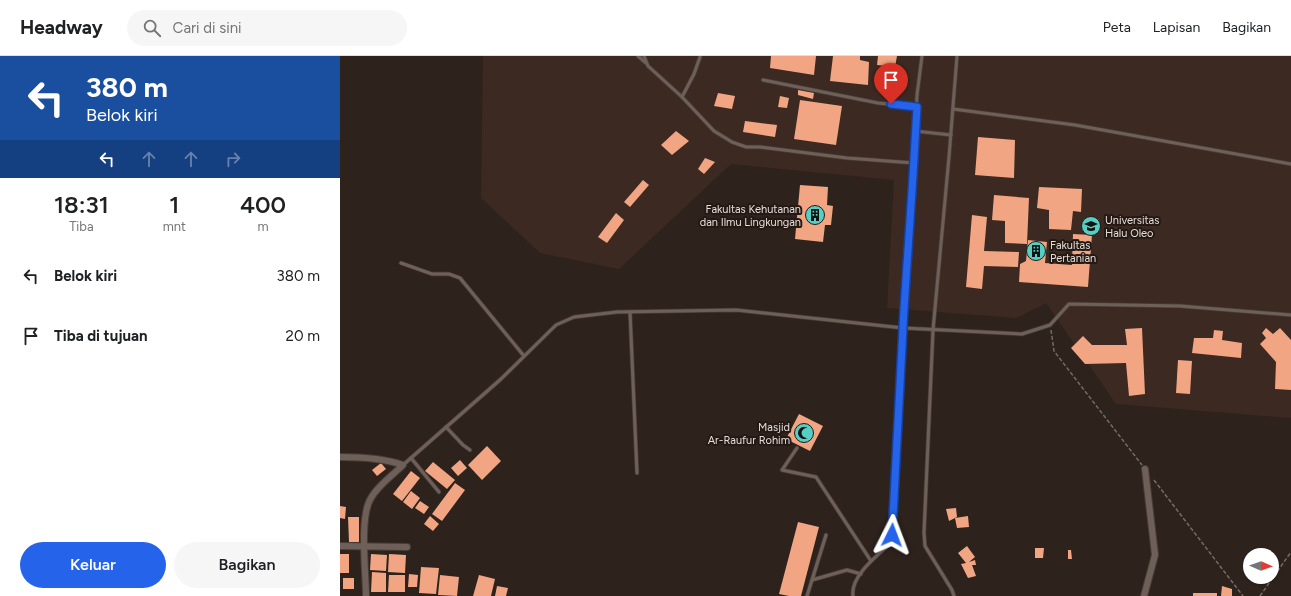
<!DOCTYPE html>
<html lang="id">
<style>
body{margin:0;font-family:Figtree,sans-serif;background:#f6f6f6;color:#202124;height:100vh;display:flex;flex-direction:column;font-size:15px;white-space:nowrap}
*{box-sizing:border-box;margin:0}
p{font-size:13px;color:#757577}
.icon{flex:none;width:22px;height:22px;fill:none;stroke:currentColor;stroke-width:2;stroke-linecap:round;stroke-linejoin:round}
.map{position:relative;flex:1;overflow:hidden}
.drawer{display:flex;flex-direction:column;background:#fff;width:340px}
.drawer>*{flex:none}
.guide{background:#1a4fa0;color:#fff;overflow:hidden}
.needle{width:26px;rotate:92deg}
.controls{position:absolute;left:903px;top:492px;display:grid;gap:8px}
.controls a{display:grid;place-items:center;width:36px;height:36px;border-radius:50%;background:#fff;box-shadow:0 1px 3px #0004;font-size:20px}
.pin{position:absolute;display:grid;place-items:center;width:34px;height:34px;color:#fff;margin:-41px -17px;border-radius:50% 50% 50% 0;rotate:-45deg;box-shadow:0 0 4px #0007}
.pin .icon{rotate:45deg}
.me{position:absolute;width:44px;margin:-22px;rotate:3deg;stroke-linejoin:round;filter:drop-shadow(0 0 3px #0008)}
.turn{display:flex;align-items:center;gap:14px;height:84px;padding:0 20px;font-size:18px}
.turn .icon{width:52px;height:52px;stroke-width:2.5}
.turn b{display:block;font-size:28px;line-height:34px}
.lanes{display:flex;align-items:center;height:38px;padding:0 20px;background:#0003;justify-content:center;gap:20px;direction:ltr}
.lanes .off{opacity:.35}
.eta{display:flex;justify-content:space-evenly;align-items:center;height:68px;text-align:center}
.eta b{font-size:24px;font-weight:600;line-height:28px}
.primary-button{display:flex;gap:8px;margin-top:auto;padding:8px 20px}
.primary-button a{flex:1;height:46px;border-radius:24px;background:#2563eb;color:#fff;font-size:16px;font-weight:600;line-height:46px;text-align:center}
.primary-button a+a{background:#f6f6f6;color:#202124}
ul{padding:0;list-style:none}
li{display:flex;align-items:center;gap:12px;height:60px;padding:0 20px}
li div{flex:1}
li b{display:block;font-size:15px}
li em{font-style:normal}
header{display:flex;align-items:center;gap:24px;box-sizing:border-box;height:56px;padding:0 20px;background:#fff;border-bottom:1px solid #e0e0e0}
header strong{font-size:19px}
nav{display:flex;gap:22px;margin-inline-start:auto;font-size:14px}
.search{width:280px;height:36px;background:#f6f6f6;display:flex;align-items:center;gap:10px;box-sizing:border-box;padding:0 14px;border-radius:22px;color:#757577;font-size:15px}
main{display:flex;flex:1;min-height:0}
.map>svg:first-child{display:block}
</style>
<header>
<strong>Headway</strong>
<div class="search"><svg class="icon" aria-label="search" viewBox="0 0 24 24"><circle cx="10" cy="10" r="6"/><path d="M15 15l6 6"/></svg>Cari di sini</div>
<nav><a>Peta</a><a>Lapisan</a><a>Bagikan</a></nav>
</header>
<main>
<section class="drawer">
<div class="guide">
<div class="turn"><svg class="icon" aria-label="left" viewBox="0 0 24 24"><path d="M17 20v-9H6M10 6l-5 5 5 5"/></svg><div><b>380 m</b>Belok kiri</div></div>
<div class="lanes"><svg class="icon" aria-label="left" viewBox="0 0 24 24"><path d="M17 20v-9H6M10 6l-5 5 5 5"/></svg><svg class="icon off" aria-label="ahead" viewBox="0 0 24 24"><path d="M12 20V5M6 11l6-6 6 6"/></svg><svg class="icon off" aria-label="ahead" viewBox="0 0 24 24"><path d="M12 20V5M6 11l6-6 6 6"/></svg><svg class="icon off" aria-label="right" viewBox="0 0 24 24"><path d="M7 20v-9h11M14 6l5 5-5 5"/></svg></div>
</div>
<div class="eta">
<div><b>18:31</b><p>Tiba</p></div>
<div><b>1</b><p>mnt</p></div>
<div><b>400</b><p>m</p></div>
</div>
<ul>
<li><svg class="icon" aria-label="left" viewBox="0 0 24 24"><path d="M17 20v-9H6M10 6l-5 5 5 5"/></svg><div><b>Belok kiri</b></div><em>380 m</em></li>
<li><svg class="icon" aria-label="arrive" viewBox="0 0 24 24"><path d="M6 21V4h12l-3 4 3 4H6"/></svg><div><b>Tiba di tujuan</b></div><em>20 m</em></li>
</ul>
<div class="primary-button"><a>Keluar</a><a>Bagikan</a></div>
</section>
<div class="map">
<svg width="951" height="540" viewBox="0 0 951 540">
<rect width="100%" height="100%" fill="#2e221d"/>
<path fill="#3c2921" d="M143 0H951V362L776 348 706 247 676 262 547 252 554 124 391 108 279 213 200 197 141 142Z"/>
<g fill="#f1a583">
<path d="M431 0H476L474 19 430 12Z"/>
<path d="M493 0H520V4L529 6 528 29 490 25Z"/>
<path d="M538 0H557L555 11 537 9Z"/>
<path d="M458 34 474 37 473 43 458 39Z"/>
<path d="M378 37 395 40 392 53 374 50Z"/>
<path d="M440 40 449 42 447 52 438 51Z"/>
<path d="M460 44 502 50 496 89 454 83Z"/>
<path d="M405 65 437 69 435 81 403 76Z"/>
<path d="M336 75 349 85 332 99 321 89Z"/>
<path d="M638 81 675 84 674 122 635 119Z"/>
<path d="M365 102 375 106 364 118 358 113Z"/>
<path d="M303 124 309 129 290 151 284 146Z"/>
<path d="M460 129 488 131 487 149 493 150 491 169H485L483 186 455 183Z"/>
<path d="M699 131 742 133 741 156 733 155 731 174 709 173V154L697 152Z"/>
<path d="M654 139 689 142 687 188 665 187V165L652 164Z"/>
<path d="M276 157 284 164 267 187 258 181Z"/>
<path d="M632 159 647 161 644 195 679 196 678 211 644 210 642 233 626 231Z"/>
<path d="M733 178 752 179 748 231 679 226 680 208 686 205 688 184 707 186 705 207 732 209Z"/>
<path d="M802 272 805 338 789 340 786 307 745 308 731 292 743 280 752 289H787L785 273Z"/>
<path d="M926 272 933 278 940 272 951 284V334L935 333 936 306 920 288 926 282 922 277Z"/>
<path d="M874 274 883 275 882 284 902 287 901 302 852 297 854 282H873Z"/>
<path d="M838 304 852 305 850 338 836 337Z"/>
<path d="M459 358 483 370 470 395 446 383Z"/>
<path d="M147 390 161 405 142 424 128 409Z"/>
<path d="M120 404 127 412 118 420 111 412Z"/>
<path d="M93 406 115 424 107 433 85 415Z"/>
<path d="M41 407 46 413 37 420 32 414Z"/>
<path d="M71 415 80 422 62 445 53 438Z"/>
<path d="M115 427 125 434 102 465 92 458Z"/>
<path d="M71 435 80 442 72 453 63 446Z"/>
<path d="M80 445 89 451 84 458 75 452Z"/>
<path d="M0 450 6 451 5 463 0 462Z"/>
<path d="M616 452 617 461 609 465 606 453Z"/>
<path d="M90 460 99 468 93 475 84 468Z"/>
<path d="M628 460 629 471 617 472 615 462Z"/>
<path d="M8 461H19V486H9Z"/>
<path d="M458 466 479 471 461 540H449L439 538Z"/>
<path d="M627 490 635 501 629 506 635 504 636 509H632L636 520 628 522 621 508 626 507 618 497Z"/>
<path d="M695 492H704L703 502H695Z"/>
<path d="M728 494H731L732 503H728Z"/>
<rect x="0" y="498" width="9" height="19"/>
<path d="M31 498 47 499 46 515 30 514Z"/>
<path d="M49 498 66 499 65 517 48 516Z"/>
<path d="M81 511 99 512 96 538 79 537Z"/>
<path d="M32 516 46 517V536H31Z"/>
<path d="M69 518 78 519 77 531H68Z"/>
<path d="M49 519H65V536H48Z"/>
<path d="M100 519 119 521 117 540 98 539Z"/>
<path d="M139 519 155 523 151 540H133Z"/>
<rect x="3" y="522" width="11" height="11"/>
<path d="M157 530 168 532 166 540H155Z"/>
<path d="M882 530 892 533V540H881Z"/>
<rect x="853" y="537" width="24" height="3"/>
</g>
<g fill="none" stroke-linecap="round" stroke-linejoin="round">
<g stroke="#483e39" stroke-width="4.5">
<g id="service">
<path d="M298 0 306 7"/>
<path d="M304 0 308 10 342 41 374 75 392 86 406 91H420L507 102 574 107"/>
<path d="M423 24 538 47 577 51"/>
<path d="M342 41 354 18 360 1"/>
<path d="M613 53 735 69 951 108"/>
<path d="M575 75 611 79"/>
<path d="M61 207 92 218H109L120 222 184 300"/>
<path d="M290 256 297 417"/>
<path d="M106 371 123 389 130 394"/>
<path d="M457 392 442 414 476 421 531 505"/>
<path d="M71 402 99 436"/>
<path d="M63 409 161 323 216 269 234 261 277 256 396 254 563 272 682 278 710 269 729 248 840 250 951 259"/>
<path d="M486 479 472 524 507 514 521 518"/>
<path d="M467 540 472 524"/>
<path d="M513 540C510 520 538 499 551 487L564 253 573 120 577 39 582 0"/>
<path d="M614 540 612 534 585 490 584 477 593 274 609 101 617 0"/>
</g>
</g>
<g stroke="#483e39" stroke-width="8">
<g id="minor">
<path d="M0 401C22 401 43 402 63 409 53 419 38 429 31 442 19 461 26 516 26 540"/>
<path d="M0 490 67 491"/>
<path d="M804 540 815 499 805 413"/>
</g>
</g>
<g stroke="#766b67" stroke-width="1.5" stroke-dasharray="4 2" stroke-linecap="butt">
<path d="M711 274 714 295 802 409"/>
<path d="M814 424 903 540"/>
<path d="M920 540 951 496"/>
</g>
<use href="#service" stroke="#6e6059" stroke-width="3"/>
<use href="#minor" stroke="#6e6059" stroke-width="6"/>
</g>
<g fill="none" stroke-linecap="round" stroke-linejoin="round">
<g stroke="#184099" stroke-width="10">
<path id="route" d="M551 48 577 51 573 120 564 253 552 479"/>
</g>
<use href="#route" stroke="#2563eb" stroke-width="7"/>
</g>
<defs>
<g id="building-disc" transform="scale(1)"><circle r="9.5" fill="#55cec4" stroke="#251914"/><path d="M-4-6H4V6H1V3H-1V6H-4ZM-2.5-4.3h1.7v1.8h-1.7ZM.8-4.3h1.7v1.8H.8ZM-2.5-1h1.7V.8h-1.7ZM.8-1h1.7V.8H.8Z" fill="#111"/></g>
<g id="university-disc" transform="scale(1)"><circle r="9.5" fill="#55cec4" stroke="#251914"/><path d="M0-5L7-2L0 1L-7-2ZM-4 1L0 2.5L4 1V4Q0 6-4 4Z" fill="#111"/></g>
<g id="mosque-disc" transform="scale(1)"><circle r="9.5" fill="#55cec4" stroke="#251914"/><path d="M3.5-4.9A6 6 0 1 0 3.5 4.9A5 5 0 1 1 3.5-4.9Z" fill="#111"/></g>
</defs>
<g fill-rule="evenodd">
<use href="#building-disc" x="475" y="159"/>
<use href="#university-disc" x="751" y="170"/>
<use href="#building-disc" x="696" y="195"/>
<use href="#mosque-disc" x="464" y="377"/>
</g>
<g text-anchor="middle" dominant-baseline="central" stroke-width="4" stroke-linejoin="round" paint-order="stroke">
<g font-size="11" fill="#e5ddd9" stroke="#251914" text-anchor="end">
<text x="461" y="153">Fakultas Kehutanan<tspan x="461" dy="13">dan Ilmu Lingkungan</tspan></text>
<text x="765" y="164" text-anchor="start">Universitas<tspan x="765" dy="13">Halu Oleo</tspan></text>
<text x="710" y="189" text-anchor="start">Fakultas<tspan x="710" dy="13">Pertanian</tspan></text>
<text x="450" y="371">Masjid<tspan x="450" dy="13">Ar-Raufur Rohim</tspan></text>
</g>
</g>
</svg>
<div class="controls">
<a><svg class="needle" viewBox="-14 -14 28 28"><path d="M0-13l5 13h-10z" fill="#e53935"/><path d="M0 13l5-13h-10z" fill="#757577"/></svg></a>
</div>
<div class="pin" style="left:551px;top:48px;background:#d93025"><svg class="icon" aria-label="arrive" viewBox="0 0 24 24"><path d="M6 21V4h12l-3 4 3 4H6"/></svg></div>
<svg class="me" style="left:552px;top:479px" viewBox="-20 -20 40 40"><path d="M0-17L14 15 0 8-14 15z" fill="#2563eb" stroke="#fff" stroke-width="4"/></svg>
</div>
</main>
